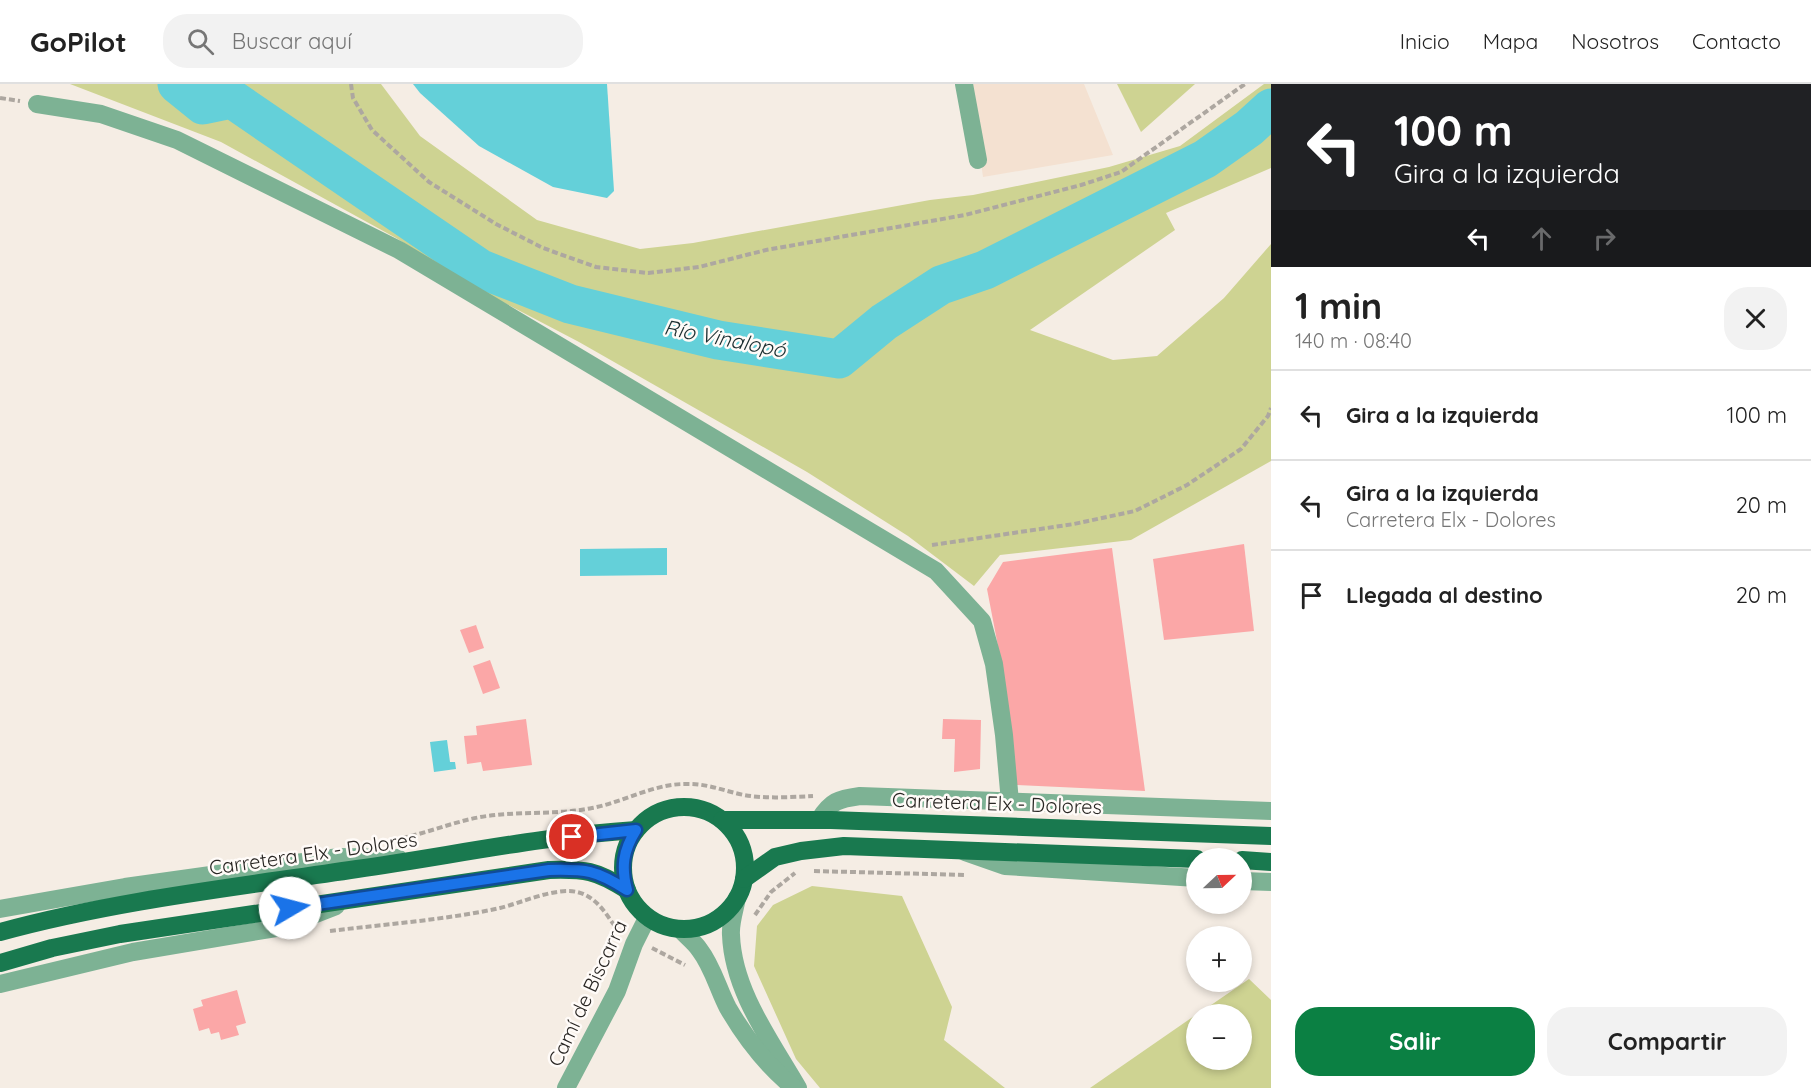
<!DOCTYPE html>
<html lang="es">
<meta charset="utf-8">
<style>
body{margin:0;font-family:Quicksand,sans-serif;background:#f2f2f2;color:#222;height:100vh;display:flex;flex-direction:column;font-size:22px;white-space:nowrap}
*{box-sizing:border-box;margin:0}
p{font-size:20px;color:#767676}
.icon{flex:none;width:33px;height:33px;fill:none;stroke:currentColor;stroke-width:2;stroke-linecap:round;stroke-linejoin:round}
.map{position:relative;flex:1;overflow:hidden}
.side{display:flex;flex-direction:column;background:#fff;width:540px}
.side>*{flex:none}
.guide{background:#202124;color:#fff;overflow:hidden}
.needle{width:39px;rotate:68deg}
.fabs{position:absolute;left:1186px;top:764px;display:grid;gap:12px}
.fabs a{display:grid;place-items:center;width:66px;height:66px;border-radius:50%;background:#fff;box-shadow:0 3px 9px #0003;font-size:30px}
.pin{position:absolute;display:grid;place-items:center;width:51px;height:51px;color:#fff;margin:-26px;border:3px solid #fff;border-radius:50%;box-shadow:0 2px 6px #0007}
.me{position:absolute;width:66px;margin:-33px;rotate:82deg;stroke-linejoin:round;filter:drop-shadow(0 0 4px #0008)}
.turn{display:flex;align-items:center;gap:21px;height:126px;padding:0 24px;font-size:27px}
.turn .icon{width:78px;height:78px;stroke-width:2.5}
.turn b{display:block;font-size:42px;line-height:51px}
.lanes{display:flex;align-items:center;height:57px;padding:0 24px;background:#0003;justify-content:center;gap:30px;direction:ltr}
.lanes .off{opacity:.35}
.round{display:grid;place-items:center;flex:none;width:63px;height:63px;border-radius:24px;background:#f2f2f2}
.headline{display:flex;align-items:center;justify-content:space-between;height:102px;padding:0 24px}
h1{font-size:36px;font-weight:700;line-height:45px}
.action{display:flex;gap:12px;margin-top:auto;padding:12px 24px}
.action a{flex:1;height:69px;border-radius:24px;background:#0b8043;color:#fff;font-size:24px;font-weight:700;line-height:69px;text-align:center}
.action a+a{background:#f2f2f2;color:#222}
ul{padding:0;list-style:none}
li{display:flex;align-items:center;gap:18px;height:90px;padding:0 24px;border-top:2px solid #e0e0e0}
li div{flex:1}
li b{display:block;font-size:22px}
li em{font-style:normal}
header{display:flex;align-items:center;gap:36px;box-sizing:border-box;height:84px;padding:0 30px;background:#fff;border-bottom:2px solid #e0e0e0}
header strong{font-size:28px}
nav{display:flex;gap:33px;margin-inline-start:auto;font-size:21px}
.search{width:420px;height:54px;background:#f2f2f2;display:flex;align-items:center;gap:15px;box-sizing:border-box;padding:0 21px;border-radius:24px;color:#767676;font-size:22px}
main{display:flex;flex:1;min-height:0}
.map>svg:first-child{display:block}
</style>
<header>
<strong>GoPilot</strong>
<div class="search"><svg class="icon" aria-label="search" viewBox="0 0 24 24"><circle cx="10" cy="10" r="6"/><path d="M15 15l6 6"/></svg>Buscar aquí</div>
<nav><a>Inicio</a><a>Mapa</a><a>Nosotros</a><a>Contacto</a></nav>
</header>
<main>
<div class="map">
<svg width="1271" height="1004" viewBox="0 0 1271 1004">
<rect width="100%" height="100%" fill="#f5ede4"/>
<path fill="#f4e1d1" d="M970 0H1084L1113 71 983 93Z"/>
<g fill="#ced392">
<path d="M70 0H381L420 52 537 136 640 165 693 159 930 116 973 111 1109 83 1180 62 1264 0H1271V84L1166 129 1175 146 1030 246 1113 276 1157 272 1224 214 1271 160V377L1131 456 1000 471 974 502 908 452 807 388 579 258 480 206 396 154 221 58Z"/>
<path d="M1117 0H1195L1141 48Z"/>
<path d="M812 802 902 812 952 923 944 956 1005 1004H820L796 975 754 882 757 842 773 821Z"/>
<path d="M1249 895 1271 916V1004H1090L1197 930V975H1242V930H1198Z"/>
</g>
<g fill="#64d0d9">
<path d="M413 0H607L614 107 607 114 553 103 479 62 420 9Z"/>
<path d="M667 464V491L580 492V465Z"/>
<path d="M447 656 450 678H455L456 685 434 688 430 658Z"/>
</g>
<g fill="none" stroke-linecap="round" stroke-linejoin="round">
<path stroke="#64d0d9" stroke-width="39" d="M177 0 203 21 232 15 481 185 570 220 718 256 839 275 884 238 941 201 985 186 1205 75 1249 44 1271 24"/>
</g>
<g fill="#fba7a7">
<path d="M1244 460 1254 547 1164 556 1153 475Z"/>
<path d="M1112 464 1145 707 1017 701 997 557 987 505 1003 478Z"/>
<path d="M476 541 484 564 469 569 460 546Z"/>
<path d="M490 576 500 604 483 610 473 582Z"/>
<path d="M526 635 532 681 483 687 481 678 467 680 464 652 477 651 476 642Z"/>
<path d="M943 635 981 636 980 685 954 688 955 655H942Z"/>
<path d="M237 906 246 939 236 942 239 951 221 956 219 948 211 950 209 944 199 947 193 925 203 922 201 916Z"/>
</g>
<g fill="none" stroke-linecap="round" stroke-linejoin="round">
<g stroke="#ada7a0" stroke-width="4" stroke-dasharray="6 3" stroke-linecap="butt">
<path d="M351 0 353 14 372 46 429 98 496 140 543 164 596 183 648 189 699 183 766 166 965 131 1081 101 1121 88 1245 0"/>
<path d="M0 14 20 17"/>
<path d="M932 461 1074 440 1135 427 1187 401 1241 365 1268 332 1271 324"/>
<path d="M402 754C431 748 458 736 487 732 523 727 557 731 592 724 624 718 653 700 685 700 706 699 724 707 744 711 766 715 791 713 813 712"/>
<path d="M814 787 965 791"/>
<path d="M755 831 771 808 795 789"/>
<path d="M330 847C386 840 445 836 500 824 521 819 555 803 577 808 598 813 607 832 619 848"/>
<path d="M652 864 685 881"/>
</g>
<g stroke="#7db294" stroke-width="18">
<path d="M964 0 978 76"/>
<path d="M37 20 101 30 177 56 399 166 936 487 982 537 994 580 1004 651 1010 718"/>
<path d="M819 736C831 717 838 715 860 712L1271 727"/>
<path d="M965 768 1005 782 1197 794"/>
<path d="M1242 797 1271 798"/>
<path d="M737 814C735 825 730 839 731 851 733 907 771 957 798 1004"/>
<path d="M0 825 125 803 339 773 398 774"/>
<path d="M680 845C686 852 694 858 699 865 713 883 718 905 728 924 746 955 765 980 793 1003"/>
<path d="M0 900 133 868 282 843 336 822"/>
<path d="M566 1004 617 907 634 860 647 834"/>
</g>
<g stroke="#19794f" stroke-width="18">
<circle cx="684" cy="784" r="61"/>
<path d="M722 736H831L1271 752"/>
<path d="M1242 776 1271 778"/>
<path d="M744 795 775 773 801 767 844 762 1197 775"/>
<path d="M0 848C117 816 238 803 357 785 449 772 542 752 636 746"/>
<path d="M0 879 52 864 120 850 549 786C585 785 596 786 627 806"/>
</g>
</g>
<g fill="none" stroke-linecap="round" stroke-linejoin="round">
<g stroke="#114b97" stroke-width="15">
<path id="route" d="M290 824 549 786C586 785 596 786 627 806 621 783 623 767 636 746L572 753"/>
</g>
<use href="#route" stroke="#1a73e8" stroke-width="10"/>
</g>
<g text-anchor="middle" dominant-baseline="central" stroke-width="5" stroke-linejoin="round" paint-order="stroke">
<g font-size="20" fill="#292623" stroke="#fffbf8">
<text transform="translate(997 719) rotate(2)">Carretera Elx - Dolores</text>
<text transform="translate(313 769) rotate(-8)">Carretera Elx - Dolores</text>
<text transform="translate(587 909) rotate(-65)">Camí de Biscarra</text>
</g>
<g font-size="21" font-style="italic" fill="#1a2d2f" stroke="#fffbf8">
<text transform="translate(725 254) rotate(11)">Río Vinalopó</text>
</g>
</g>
</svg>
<div class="fabs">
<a><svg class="needle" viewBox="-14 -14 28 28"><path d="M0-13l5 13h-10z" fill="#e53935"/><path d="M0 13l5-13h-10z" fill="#767676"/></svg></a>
<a>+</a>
<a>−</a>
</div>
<div class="pin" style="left:572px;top:753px;background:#d93025"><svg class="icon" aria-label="arrive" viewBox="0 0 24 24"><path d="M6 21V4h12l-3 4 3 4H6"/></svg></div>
<svg class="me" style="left:290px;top:824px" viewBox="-20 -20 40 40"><circle r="19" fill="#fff"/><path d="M0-13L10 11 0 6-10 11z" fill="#1a73e8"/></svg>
</div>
<section class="side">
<div class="guide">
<div class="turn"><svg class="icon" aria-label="left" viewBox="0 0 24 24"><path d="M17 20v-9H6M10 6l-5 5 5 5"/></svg><div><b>100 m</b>Gira a la izquierda</div></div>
<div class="lanes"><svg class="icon" aria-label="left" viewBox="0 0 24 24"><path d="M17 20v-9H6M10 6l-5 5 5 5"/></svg><svg class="icon off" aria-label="ahead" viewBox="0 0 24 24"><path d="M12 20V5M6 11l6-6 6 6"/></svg><svg class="icon off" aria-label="right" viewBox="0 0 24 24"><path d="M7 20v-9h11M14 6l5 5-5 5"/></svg></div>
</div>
<div class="headline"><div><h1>1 min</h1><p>140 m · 08:40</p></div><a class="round"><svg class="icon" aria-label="close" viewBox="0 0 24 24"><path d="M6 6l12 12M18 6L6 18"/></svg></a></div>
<ul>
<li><svg class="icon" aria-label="left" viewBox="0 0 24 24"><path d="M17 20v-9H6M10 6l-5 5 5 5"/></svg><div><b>Gira a la izquierda</b></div><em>100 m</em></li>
<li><svg class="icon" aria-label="left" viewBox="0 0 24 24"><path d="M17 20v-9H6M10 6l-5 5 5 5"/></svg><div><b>Gira a la izquierda</b><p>Carretera Elx - Dolores</p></div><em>20 m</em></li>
<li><svg class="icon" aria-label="arrive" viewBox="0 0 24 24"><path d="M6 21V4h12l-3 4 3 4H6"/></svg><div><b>Llegada al destino</b></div><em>20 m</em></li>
</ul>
<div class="action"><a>Salir</a><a>Compartir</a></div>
</section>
</main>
